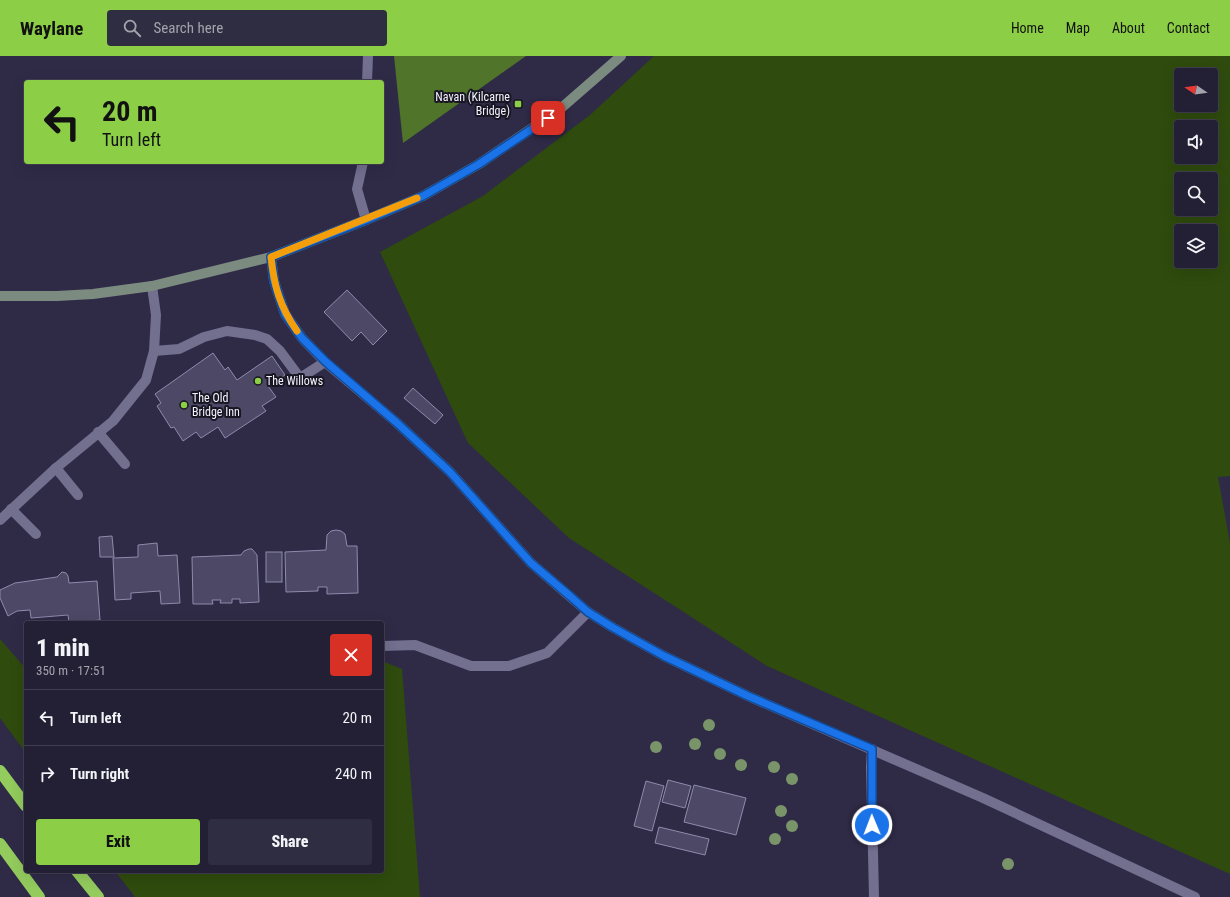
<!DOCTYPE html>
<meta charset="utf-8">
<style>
body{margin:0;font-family:"Roboto Condensed",sans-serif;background:#2f2d41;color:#f1f3f6;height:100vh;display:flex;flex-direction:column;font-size:15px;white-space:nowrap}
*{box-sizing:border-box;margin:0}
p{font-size:13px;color:#a3a3ad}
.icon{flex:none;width:22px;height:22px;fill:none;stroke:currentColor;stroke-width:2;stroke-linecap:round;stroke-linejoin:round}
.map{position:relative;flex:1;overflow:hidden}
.panel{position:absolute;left:24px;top:565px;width:360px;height:252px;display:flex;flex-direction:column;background:#232035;border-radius:4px;box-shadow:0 4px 16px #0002,0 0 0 1px #403e50}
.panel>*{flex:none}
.top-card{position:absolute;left:24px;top:24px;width:360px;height:84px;border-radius:4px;box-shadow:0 4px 16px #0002,0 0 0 1px #403e50;background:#8cce45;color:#111;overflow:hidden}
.needle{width:26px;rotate:283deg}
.tools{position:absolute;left:1174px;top:12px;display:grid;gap:8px}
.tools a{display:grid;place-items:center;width:44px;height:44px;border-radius:4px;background:#232035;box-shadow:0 4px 16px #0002,0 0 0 1px #403e50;font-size:20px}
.pin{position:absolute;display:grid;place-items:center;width:34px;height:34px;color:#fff;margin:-17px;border-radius:8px;box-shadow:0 2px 6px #0006}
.me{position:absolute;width:44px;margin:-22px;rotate:359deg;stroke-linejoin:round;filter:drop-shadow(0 0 3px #0008)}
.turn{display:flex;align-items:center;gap:14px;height:84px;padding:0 12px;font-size:18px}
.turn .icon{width:52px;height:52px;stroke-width:2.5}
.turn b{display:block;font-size:28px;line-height:34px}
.round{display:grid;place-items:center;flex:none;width:42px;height:42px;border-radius:4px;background:#2f2d41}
.head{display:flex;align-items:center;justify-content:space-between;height:68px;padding:0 12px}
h1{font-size:24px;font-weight:800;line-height:30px}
.cta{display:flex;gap:8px;margin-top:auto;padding:8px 12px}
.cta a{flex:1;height:46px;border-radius:4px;background:#8cce45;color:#111;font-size:16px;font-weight:800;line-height:46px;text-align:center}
.cta a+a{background:#2f2d41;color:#f1f3f6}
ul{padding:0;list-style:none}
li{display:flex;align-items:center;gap:12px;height:56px;padding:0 12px;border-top:1px solid #403e50}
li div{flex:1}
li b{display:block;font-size:15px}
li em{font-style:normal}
header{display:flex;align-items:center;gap:24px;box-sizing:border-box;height:56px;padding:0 20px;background:#8cce45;color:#111}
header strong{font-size:19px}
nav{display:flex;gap:22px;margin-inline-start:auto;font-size:14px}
.search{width:280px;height:36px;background:#2f2d41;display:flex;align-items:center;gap:10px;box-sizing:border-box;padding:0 14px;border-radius:4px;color:#a3a3ad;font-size:15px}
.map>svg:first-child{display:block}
</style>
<header>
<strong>Waylane</strong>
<div class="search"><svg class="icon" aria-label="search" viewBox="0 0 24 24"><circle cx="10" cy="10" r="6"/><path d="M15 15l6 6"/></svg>Search here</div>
<nav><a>Home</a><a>Map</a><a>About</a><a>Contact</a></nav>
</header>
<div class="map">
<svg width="1230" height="841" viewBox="0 0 1230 841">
<rect width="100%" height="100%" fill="#2f2b47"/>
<g fill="#2f4b0d" fill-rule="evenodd">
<path d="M654 0H1230V420L1218 421 1230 487V818L767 610 569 482 468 387 380 196 483 140 590 59ZM1181 19H1211V49H1181ZM1181 71H1211V101H1181ZM1181 123H1211V153H1181ZM1181 175H1211V205H1181Z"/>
<path d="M0 583 26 613V697L0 662Z"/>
<path d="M382 605 402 613 420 841H135L115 815H382Z"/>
</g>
<path fill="#50752a" d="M394 0H526L403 87Z"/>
<g fill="#4c4866" stroke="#8e8bac">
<path d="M347 234 387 275 373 289 361 276 352 285 324 256Z"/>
<path d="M213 297 225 314 228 311 237 324 272 300 285 319 268 330 276 341 262 350 266 355 225 382 218 371 201 382 196 376 183 385 174 371 171 372 157 350 161 347 155 338Z"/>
<path d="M413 332 443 359 435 368 404 342Z"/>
<path d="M336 474 341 475 345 478 347 490H357L358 537 327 538V531H318V535L286 536 285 496 326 494 327 479 331 475Z"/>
<path d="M112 480 114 501H100L99 481Z"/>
<path d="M157 487 158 500 177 499 180 547 161 548 160 535 131 537V543L115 544 113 502 138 501V489Z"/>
<path d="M249 493H252L257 499 259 546 240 547V543H232V547H220L221 544H212L213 548H193L192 501 241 499 244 495Z"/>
<rect x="266" y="496" width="16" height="30"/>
<path d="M62 516 66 517 68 520 69 527 97 525 100 564 69 567 68 559 31 562 30 554 17 555 8 560 0 542V534L15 527 57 521Z"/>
<path d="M668 724 691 730 685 752 662 746Z"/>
<path d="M646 725 664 730 652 775 634 770Z"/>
<path d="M694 729 746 742 736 779 684 766Z"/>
<path d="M659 771 709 783 705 799 655 787Z"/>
</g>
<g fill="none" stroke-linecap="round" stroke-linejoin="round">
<g stroke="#726f8f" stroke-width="10">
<path d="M154 295 179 293 204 281 227 275 255 279 267 283 280 295 300 322 325 306"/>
<path d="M98 376 125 408"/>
<path d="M56 412 78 439"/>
<path d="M11 453 36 478"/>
</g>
<g stroke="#726f8f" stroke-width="10">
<path d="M367 26 368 0"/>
<path d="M363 106 357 133 366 164"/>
</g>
<g stroke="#726f8f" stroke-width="10">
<path d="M0 464 56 412 113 365 146 324 154 295 156 259 152 230"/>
<path d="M382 590 415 589 471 610H509L547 597 588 556"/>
</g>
<g stroke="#726f8f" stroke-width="10">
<path d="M271 201 274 225 285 258 302 282 325 306 396 366 450 416 531 507 588 556 612 571 664 600 748 640 983 742 1195 841"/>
<path d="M872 693 871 711 874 841"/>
</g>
<path stroke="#7c8b80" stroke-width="10" d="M0 240H57L93 238 152 230 271 201 366 164 423 140 479 108 559 54 621 0"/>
<g stroke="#93cb5d" stroke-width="12">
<path d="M0 715 26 750"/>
<path d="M0 788 39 841"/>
<path d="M77 815 98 841"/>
</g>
</g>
<g fill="#799469">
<circle cx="709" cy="669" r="6"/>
<circle cx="695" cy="688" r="6"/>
<circle cx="656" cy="691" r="6"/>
<circle cx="720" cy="698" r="6"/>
<circle cx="741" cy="709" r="6"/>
<circle cx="774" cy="711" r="6"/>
<circle cx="792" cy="723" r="6"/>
<circle cx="781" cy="755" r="6"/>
<circle cx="792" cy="770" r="6"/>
<circle cx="775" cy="783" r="6"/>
<circle cx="1008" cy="808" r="6"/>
</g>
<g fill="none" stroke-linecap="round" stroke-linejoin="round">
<g stroke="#114b97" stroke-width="10">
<path id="route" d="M548 62 479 108 423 140 366 164 271 201 274 225 285 258 302 282 326 306 396 366 450 416 531 507 570 540 588 556 612 571 664 600 748 640 872 693V769"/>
</g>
<use href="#route" stroke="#1a73e8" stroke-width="7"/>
<path stroke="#f59e0b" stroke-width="7" d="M297 275C280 251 274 230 271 201L417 142"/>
</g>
<g fill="#8cce45" stroke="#171622" stroke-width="1.5">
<rect x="514" y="44" width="8" height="8" rx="2"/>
<circle cx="258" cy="325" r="4"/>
<circle cx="184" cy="349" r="4"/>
</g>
<g text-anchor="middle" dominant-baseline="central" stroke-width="4" stroke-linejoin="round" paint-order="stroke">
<g font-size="12" fill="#f3f2fd" stroke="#171622" text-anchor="start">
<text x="510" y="41" text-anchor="end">Navan (Kilcarne<tspan x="510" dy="14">Bridge)</tspan></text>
<text x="266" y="325">The Willows</text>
<text x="192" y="342">The Old<tspan x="192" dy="14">Bridge Inn</tspan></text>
</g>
</g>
</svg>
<div class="tools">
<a><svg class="needle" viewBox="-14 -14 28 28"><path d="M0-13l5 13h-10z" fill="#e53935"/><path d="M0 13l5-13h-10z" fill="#a3a3ad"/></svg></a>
<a><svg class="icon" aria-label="sound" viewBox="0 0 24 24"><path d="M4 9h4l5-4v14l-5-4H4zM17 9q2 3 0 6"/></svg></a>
<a><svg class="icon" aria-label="search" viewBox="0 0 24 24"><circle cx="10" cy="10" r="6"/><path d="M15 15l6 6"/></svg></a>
<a><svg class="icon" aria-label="layers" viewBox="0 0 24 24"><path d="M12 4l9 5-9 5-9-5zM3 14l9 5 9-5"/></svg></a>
</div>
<div class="pin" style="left:548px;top:62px;background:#d93025"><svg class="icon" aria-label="arrive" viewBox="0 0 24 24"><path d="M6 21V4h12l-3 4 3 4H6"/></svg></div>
<svg class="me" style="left:872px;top:769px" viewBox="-20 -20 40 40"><circle r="17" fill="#1a73e8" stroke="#fff" stroke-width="3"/><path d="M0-11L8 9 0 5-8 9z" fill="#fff"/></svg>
<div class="top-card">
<div class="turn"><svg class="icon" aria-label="left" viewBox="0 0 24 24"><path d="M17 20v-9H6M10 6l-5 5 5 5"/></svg><div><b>20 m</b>Turn left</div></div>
</div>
<section class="panel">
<div class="head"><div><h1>1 min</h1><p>350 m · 17:51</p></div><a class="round" style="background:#d93025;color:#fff"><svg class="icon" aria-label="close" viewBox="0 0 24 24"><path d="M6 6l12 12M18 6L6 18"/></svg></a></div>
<ul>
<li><svg class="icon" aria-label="left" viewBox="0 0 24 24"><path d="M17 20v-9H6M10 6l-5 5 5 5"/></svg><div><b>Turn left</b></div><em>20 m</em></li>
<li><svg class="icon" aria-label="right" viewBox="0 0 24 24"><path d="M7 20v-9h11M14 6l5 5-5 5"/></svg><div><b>Turn right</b></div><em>240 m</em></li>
</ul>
<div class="cta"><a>Exit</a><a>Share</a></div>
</section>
</div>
